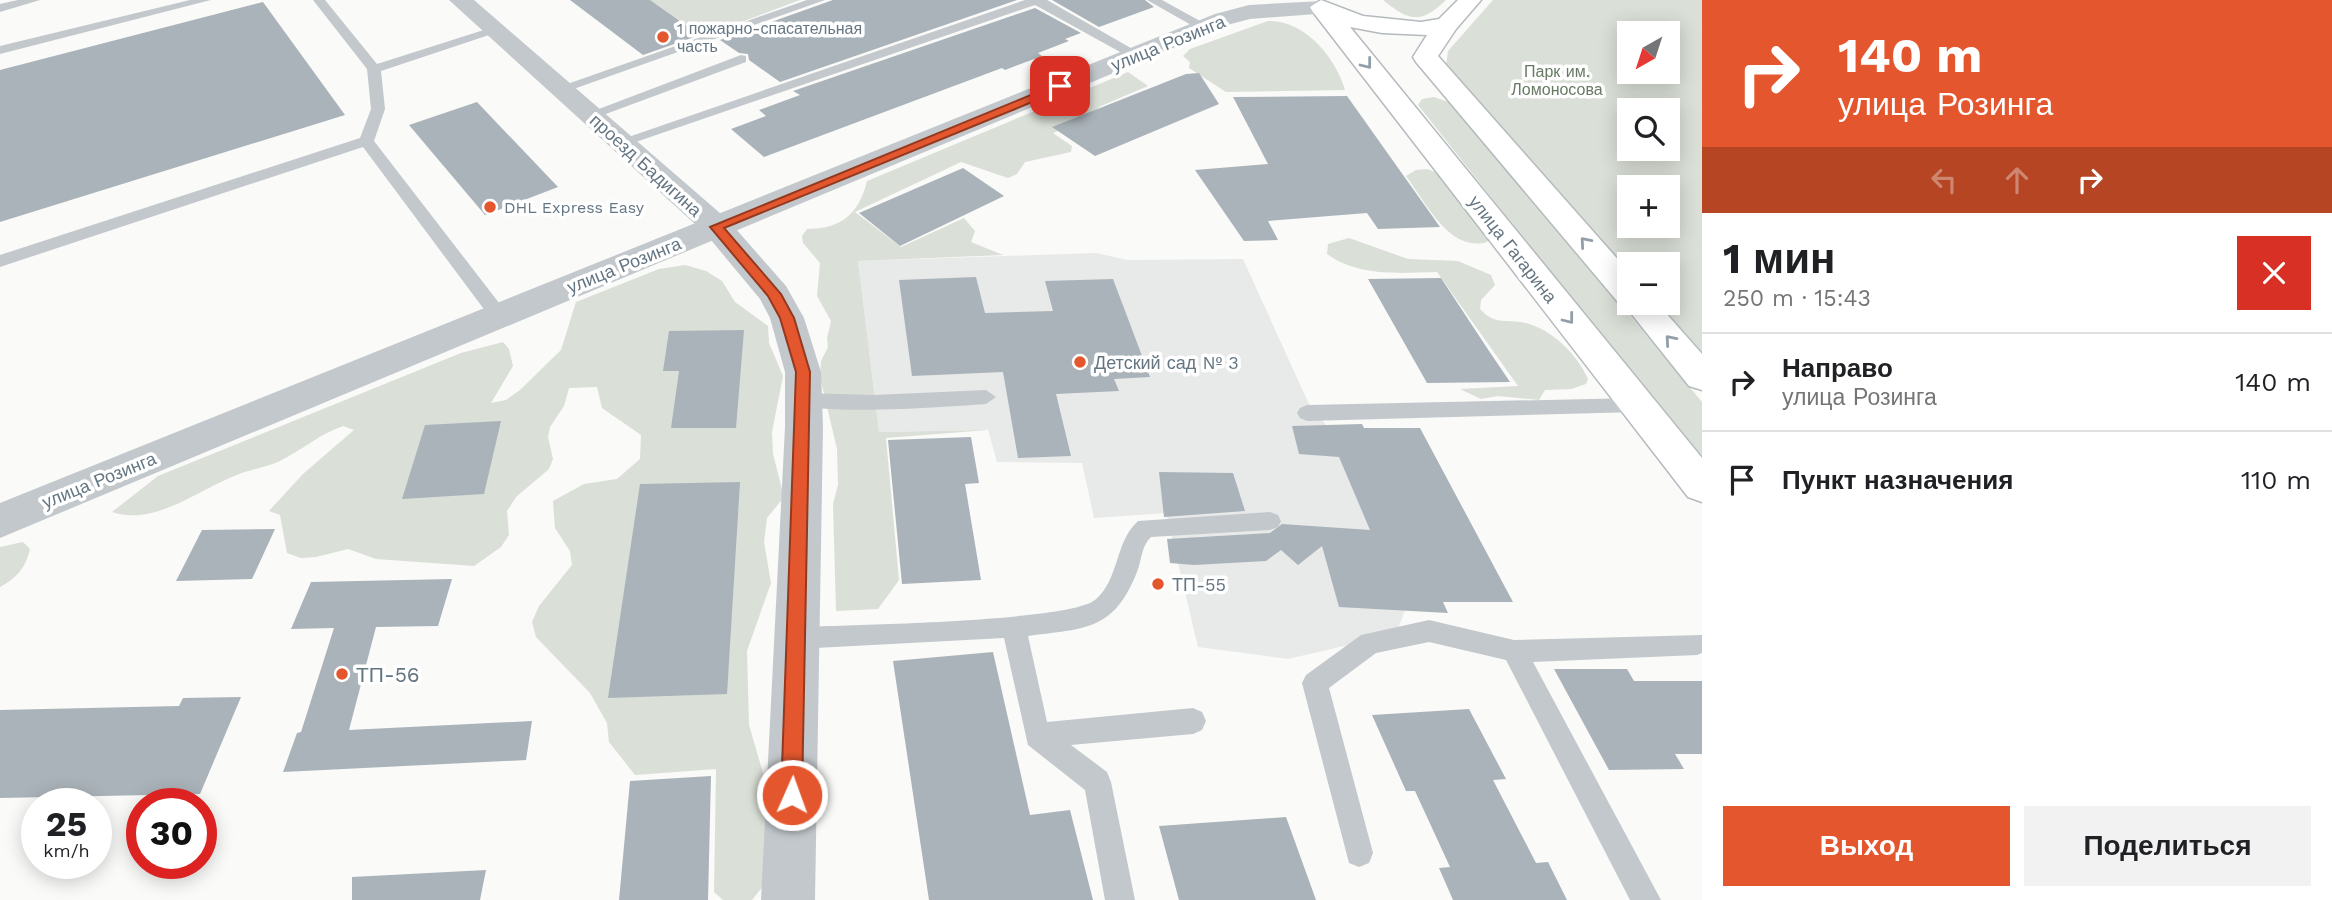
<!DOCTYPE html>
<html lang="ru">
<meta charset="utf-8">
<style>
body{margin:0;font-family:"Work Sans",sans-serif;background:#f2f2f2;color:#202124;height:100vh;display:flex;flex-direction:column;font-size:26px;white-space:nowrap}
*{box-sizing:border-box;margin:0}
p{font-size:23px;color:#757577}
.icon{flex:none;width:38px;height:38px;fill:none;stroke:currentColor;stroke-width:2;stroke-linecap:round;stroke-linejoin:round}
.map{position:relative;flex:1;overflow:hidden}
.drawer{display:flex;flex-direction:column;background:#fff;width:630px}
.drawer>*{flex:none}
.guide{background:#e4572e;color:#fff;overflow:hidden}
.needle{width:46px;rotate:219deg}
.controls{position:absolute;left:1617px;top:21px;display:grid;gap:14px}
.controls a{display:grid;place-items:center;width:63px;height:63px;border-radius:0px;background:#fff;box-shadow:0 4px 18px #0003;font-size:35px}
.speed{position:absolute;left:21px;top:788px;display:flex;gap:14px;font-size:35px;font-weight:700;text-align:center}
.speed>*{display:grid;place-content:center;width:91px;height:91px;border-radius:50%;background:#fff;box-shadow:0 4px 18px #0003;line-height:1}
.speed small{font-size:18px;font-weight:400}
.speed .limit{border:10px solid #d22;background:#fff;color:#111}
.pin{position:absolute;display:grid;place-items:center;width:60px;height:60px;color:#fff;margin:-30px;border-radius:14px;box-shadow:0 4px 10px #0006}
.me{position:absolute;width:77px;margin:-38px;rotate:2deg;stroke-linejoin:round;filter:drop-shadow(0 0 5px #0008)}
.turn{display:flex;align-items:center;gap:24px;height:147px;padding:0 21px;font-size:32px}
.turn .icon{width:91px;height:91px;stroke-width:2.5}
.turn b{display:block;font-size:49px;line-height:60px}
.lanes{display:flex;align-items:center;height:66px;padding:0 21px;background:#0003;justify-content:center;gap:35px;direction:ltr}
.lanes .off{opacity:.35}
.round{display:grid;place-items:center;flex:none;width:74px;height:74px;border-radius:0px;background:#f2f2f2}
.headline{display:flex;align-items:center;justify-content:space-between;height:119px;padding:0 21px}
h1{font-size:42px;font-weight:700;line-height:52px}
.primary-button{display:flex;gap:14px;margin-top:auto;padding:14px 21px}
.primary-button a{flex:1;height:80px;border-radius:0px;background:#e4572e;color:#fff;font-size:28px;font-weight:700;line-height:80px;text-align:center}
.primary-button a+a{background:#f2f2f2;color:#202124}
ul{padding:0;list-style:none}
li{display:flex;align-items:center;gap:21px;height:98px;padding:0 21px;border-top:2px solid #e0e0e0}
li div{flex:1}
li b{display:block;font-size:26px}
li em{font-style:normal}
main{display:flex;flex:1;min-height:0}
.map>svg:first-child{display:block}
</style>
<main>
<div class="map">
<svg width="1702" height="900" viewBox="0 0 1702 900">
<rect width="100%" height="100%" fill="#fafaf8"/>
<path fill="#e8e9e9" d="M1096 253 1128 260 1243 259 1308 402 1326 425 1405 610 1396 634 1288 659 1198 647 1166 513 1094 518 1082 463 997 462 988 430 879 432 858 261Z"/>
<g fill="#dadfd7" fill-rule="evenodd">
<path d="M650 0H800L728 27H716V34L701 35Z"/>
<path d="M1383 0H1446C1420 25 1409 21 1383 0Z"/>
<path d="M1493 0H1702V352L1658 303H1668V264H1629V271L1446 66 1448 51ZM1629 33H1668V72H1629ZM1629 110H1668V149H1629ZM1629 187H1668V226H1629Z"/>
<path d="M1268 21C1305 20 1336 58 1345 90L1226 92 1189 68 1190 62 1183 56 1190 49Z"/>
<path d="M1128 72 1148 86 1101 106 1081 121 1053 133 1072 146 1071 152 1025 162 1017 174 1008 178 961 162 855 212 901 247 964 218 975 231 971 242 1003 255 858 261 879 432 988 430 886 438 899 580 878 609 836 611 833 504 838 485 837 449 820 377 821 361 828 347 827 338 831 321 817 296 820 263 803 243 802 236 807 229C841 229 859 214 867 181Z"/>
<path d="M1434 97 1454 104 1702 402V464L1418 105 1422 99Z"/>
<path d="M1427 169 1438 173 1484 231 1489 239 1487 242C1449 253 1425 201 1406 176L1416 170Z"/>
<path d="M1349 238 1408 259 1458 261 1491 275 1495 285 1481 300 1480 309C1493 324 1505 320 1521 322 1550 327 1577 354 1588 379L1586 384 1571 389 1545 390 1539 400 1498 396 1481 399 1460 389 1518 386 1437 272C1400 273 1359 277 1327 254L1328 244Z"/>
<path d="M685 265 706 271 722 281 735 302 768 326 769 343 783 376 772 432 773 454 784 497 767 518 764 542 771 583 747 651 749 725 768 790 764 885 752 900H723L714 892 716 769 635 775 609 742 607 723 590 693 536 637 532 622 539 606 572 565 570 551 555 528 553 501 584 484 617 479 640 459 641 435 602 408 597 387 569 388 564 406 550 427 548 437 553 459 549 469 516 497 507 511 509 535 501 547 474 566 376 559 348 549 316 557 301 558 287 553 280 515 269 511 303 474 354 430 343 426C319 434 301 451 278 462 263 468 247 470 232 477 195 492 154 526 112 512L158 476 461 353 503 342 509 349 513 366 491 403 506 400 520 390 561 350 576 302 659 269Z"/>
<path d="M23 542 30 549C26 567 17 578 0 587V547Z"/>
</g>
<g fill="#aab3b9">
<path d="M570 0H650L700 35 643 55Z"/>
<path d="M833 0H1017L780 82 749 60 748 54 739 53 720 40Z"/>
<path d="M1052 0H1145L1154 7 1099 27Z"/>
<path d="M263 2 345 115 0 222V70Z"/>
<path d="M1035 8 1081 33 1065 39 1069 41 1038 53 1042 56 1005 70 1002 68 764 157 731 129 766 116 759 110 800 95 793 91Z"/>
<path d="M1199 73 1219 104 1095 156 1052 127 1186 74Z"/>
<path d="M1347 96 1440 227 1378 229 1367 213 1268 221 1278 240 1244 241 1195 170 1268 164 1233 97Z"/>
<path d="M477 102 558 187 485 215 409 125Z"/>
<path d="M963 168 1004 196 900 246 859 213Z"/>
<path d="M976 277 985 313 1053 311 1045 281 1113 279 1150 377 1114 379 1119 391 1056 394 1071 456 1018 458 1003 372 912 376 899 280Z"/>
<path d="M1441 278 1489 351 1510 382 1427 383 1368 279Z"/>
<path d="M744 330 736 428H671L679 371H663L669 331Z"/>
<path d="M501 421 484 494 402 499 425 425Z"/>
<path d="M1362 424 1364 428H1420L1513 602H1443L1448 613 1339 607 1322 546 1298 565 1281 550 1266 561 1194 565 1170 563 1167 539 1270 533 1282 524 1370 530 1339 457 1299 454 1292 426Z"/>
<path d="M971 437 979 483 965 484 981 580 902 584 888 440Z"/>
<path d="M1159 472 1233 473 1245 511 1164 517Z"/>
<path d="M740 482 727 694 608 698 640 484Z"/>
<path d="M275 529 252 579 176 581 202 530Z"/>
<path d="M452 579 438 626 376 627 349 730 532 721 526 760 283 772 297 733 301 732 334 628 291 629 311 582Z"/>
<path d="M993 652 1030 815 1070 810 1093 900H929L893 661Z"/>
<path d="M1554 669H1627L1634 681H1702V754H1675L1684 769 1609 770Z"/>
<path d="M241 697 200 794 0 798V710L179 706 183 698Z"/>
<path d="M1469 709 1506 779 1493 780 1536 863 1548 862 1567 900H1453L1439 868 1450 867 1415 791H1406L1372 715Z"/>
<path d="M711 776 708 900H619L630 781Z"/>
<path d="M1286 817 1316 900H1179L1159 826Z"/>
<path d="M486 870 480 900H352V877Z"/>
</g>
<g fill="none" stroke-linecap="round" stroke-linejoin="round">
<g stroke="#b5babe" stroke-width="3">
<path id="primary" d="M1321 0 1363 16 1421 22 1439 19 1458 0H1481L1456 29 1438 56 1629 272V303H1657L1702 354V390L1689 386 1622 302 1617 301 1416 62 1413 57 1427 35 1382 33 1350 27 1702 458V502L1688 497 1313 12 1310 7Z"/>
</g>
<g fill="#c3c8cc" fill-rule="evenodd">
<path d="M18 0H40L0 12V4Z"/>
<path d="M190 0H211L0 54V46Z"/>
<path d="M313 0H325L377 64 490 28 501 31 381 71 385 109 374 141 506 312 508 316 506 320H492L363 147 0 267V255L360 138 371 109 367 69Z"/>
<path d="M807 0H825L565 92 553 89Z"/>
<path d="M1025 0H1047L1143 55 1131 58 1035 5 627 145H617L614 142Z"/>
<path d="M1147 0H1162L1211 27 1200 30Z"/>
<path d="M741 55 746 56V62L595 118H585L583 115Z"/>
<path d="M986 390 996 397 986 404C959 406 803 418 793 400L803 393 874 395Z"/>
<path d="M1637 398 1644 400 1647 405 1644 410 1637 412 1307 421 1300 418 1297 413 1300 408 1307 405Z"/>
<path d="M1270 512 1278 515 1281 521 1278 527 1270 530 1151 537C1141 547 1142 559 1137 572 1113 632 1085 628 1028 636L1047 722 1193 708 1202 712 1206 721 1202 730 1193 734 1071 745 1107 772 1111 782 1135 900H1105L1085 790 1028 745 1004 638 797 649 788 646 785 638 788 630 797 627C846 625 1067 622 1095 600 1120 579 1114 543 1138 521Z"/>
<path d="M1429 620 1514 640 1702 635V653L1697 655 1533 662 1661 900H1630L1506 660 1429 642 1376 653 1329 688 1373 853 1369 863 1359 867 1349 863 1302 683 1306 675 1361 635Z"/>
</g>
<path fill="#c3c8cc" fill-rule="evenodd" d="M449 0H474L728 220 786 286 804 318 821 372 823 427 815 900H761L785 427V372L770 318 760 299 706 234Z"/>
<path fill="#c3c8cc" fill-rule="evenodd" d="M1322 1 1333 8 1330 13 1250 19 1231 24 0 538V503L1215 14 1249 5Z"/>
<use href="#primary" fill="#fff" fill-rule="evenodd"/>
</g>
<defs><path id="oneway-chevron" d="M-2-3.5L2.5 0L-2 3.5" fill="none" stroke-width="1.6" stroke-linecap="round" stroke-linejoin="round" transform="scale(1.75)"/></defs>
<g stroke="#939fa8">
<use href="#oneway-chevron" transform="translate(1367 64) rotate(52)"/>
<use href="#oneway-chevron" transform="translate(1585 242) rotate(-131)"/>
<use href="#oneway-chevron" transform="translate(1569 319) rotate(52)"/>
<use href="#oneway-chevron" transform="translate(1670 340) rotate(-131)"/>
</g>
<path fill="#e4572e" stroke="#94391e" stroke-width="2" d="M1060 83 1066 86 1064 89 724 228 781 294 794 318 810 372 802 795 799 803 792 806 784 803 781 795 796 372 780 318 768 296 710 227Z"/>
<g fill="#e4572e" stroke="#fff" stroke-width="2.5">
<circle cx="663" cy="37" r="7"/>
<circle cx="490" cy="207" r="7"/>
<circle cx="1080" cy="362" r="7"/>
<circle cx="1158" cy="584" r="7"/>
<circle cx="342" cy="674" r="7"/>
</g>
<g text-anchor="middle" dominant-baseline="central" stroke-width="7" stroke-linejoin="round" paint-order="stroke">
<g font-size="16" fill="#657683" stroke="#fff" text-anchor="start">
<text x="677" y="28">1 пожарно-спасательная<tspan x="677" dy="18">часть</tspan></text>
<text x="504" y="207">DHL Express Easy</text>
</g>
<g font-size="16" fill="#687a64" stroke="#fff">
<text x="1557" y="71">Парк им.<tspan x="1557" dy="18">Ломоносова</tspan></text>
</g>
<g font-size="18" fill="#657683" stroke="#fff">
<text transform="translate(1168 43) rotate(-22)">улица Розинга</text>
<text transform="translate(646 165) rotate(42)">проезд Бадигина</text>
<text transform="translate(1513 249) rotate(52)">улица Гагарина</text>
<text transform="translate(624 265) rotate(-22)">улица Розинга</text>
<text transform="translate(99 480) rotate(-22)">улица Розинга</text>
</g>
<g font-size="18" fill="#657683" stroke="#fff" text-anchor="start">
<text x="1094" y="362">Детский сад № 3</text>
<text x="1172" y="584">ТП-55</text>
</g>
<g font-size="21" fill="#657683" stroke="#fff" text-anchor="start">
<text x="356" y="674">ТП-56</text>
</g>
</g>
</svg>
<div class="controls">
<a><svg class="needle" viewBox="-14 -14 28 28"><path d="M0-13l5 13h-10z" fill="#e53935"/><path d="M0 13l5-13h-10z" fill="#757577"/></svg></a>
<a><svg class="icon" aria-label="search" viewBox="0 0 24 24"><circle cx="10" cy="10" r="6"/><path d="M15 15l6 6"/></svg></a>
<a>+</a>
<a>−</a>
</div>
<div class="speed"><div>25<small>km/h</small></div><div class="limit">30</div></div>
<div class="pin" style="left:1060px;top:86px;background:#d93025"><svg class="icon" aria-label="arrive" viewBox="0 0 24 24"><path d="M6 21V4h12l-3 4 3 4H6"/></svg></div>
<svg class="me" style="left:792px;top:795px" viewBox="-20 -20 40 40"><circle r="17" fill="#e4572e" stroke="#fff" stroke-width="3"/><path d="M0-11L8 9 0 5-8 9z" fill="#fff"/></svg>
</div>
<section class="drawer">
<div class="guide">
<div class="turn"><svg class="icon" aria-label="right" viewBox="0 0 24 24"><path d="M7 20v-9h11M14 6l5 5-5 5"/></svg><div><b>140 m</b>улица Розинга</div></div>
<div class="lanes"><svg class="icon off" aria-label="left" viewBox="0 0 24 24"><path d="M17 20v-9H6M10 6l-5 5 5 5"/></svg><svg class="icon off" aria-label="ahead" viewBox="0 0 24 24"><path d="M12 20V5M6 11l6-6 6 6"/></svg><svg class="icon" aria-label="right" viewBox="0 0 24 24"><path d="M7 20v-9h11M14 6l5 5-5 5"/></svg></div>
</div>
<div class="headline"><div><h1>1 мин</h1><p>250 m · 15:43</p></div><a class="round" style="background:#d93025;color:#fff"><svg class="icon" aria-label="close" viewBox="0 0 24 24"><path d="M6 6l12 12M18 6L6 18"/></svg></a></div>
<ul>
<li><svg class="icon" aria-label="right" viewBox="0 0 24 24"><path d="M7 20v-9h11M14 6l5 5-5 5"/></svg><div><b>Направо</b><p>улица Розинга</p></div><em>140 m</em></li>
<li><svg class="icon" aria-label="arrive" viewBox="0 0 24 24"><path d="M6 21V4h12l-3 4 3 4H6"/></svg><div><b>Пункт назначения</b></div><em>110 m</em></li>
</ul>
<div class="primary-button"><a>Выход</a><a>Поделиться</a></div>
</section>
</main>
